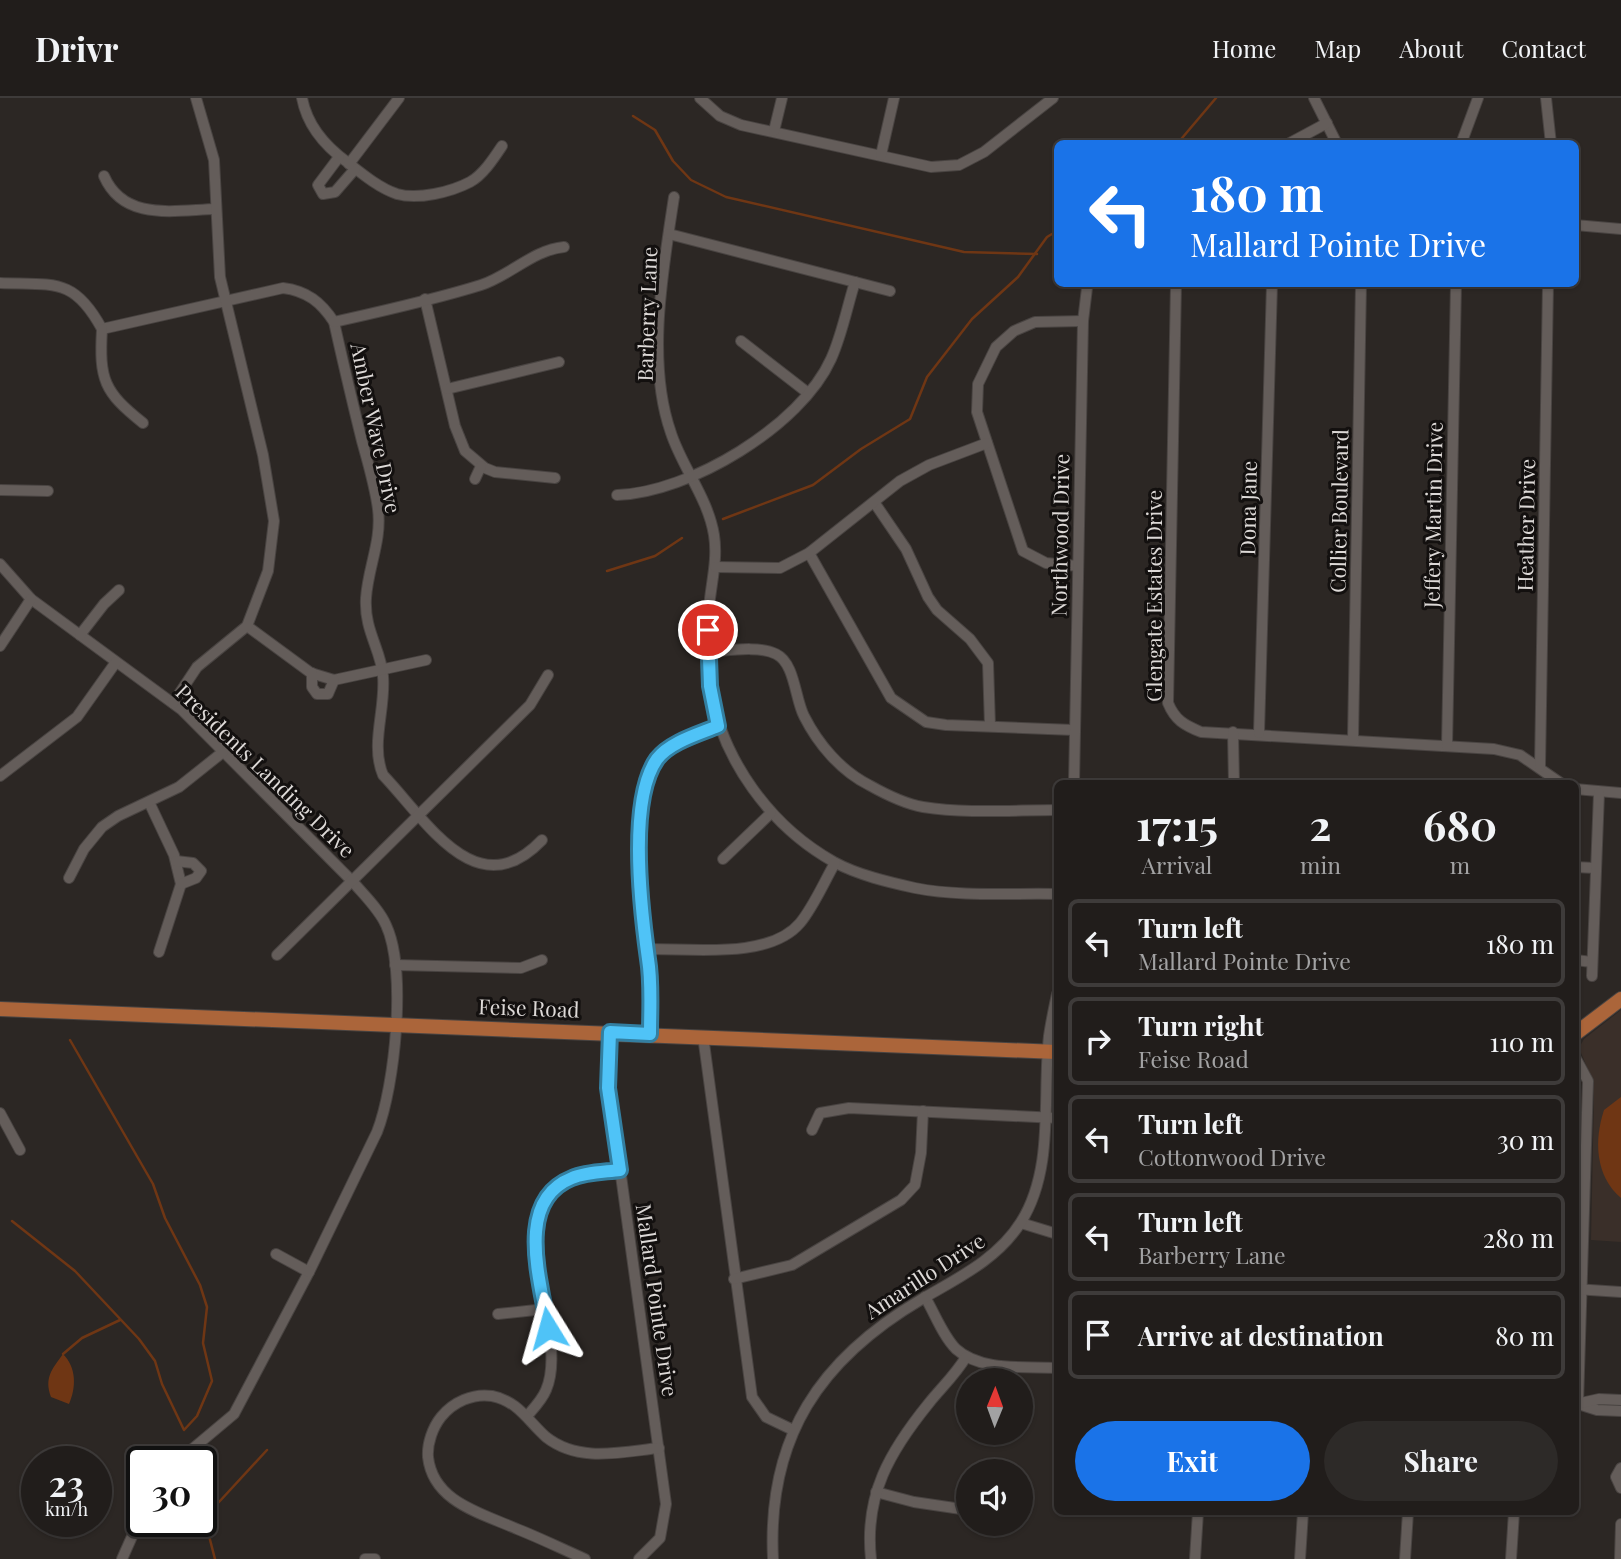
<!DOCTYPE html>
<style>
body{margin:0;font-family:"Playfair Display",serif;background:#2d2a28;color:#f1f3f6;height:100vh;display:flex;flex-direction:column;font-size:26px;white-space:nowrap}
*{box-sizing:border-box;margin:0}
p{font-size:23px;color:#a2a2a3}
.icon{flex:none;width:38px;height:38px;fill:none;stroke:currentColor;stroke-width:2;stroke-linecap:round;stroke-linejoin:round}
.map{position:relative;flex:1;overflow:hidden}
.drawer{position:absolute;left:1054px;top:682px;width:525px;height:735px;display:flex;flex-direction:column;background:#211d1b;border-radius:10px;box-shadow:0 2px 5px #0004,0 0 0 2px #3e3b3a}
.drawer>*{flex:none}
.hud{position:absolute;left:1054px;top:42px;width:525px;height:147px;border-radius:10px;box-shadow:0 2px 5px #0004,0 0 0 2px #3e3b3a;background:#1a73e8;color:#fff;overflow:hidden}
.needle{width:46px;rotate:1deg}
.buttons{position:absolute;left:956px;top:1270px;display:grid;gap:14px}
.buttons a{display:grid;place-items:center;width:77px;height:77px;border-radius:50%;background:#211d1b;box-shadow:0 2px 5px #0004,0 0 0 2px #3e3b3a;font-size:35px}
.speed{position:absolute;left:21px;top:1348px;display:flex;gap:14px;font-size:35px;font-weight:700;text-align:center}
.speed>*{display:grid;place-content:center;width:91px;height:91px;border-radius:50%;background:#211d1b;box-shadow:0 2px 5px #0004,0 0 0 2px #3e3b3a;line-height:1}
.speed small{font-size:18px;font-weight:400}
.speed .limit{border:4px solid #111;border-radius:10px;background:#fff;color:#111}
.pin{position:absolute;display:grid;place-items:center;width:60px;height:60px;color:#fff;margin:-30px;border:4px solid #fff;border-radius:50%;box-shadow:0 2px 7px #0007}
.me{position:absolute;width:77px;margin:-38px;rotate:352deg;stroke-linejoin:round;filter:drop-shadow(0 0 5px #0008)}
.turn{display:flex;align-items:center;gap:24px;height:147px;padding:0 21px;font-size:32px}
.turn .icon{width:91px;height:91px;stroke-width:2.5}
.turn b{display:block;font-size:49px;line-height:60px}
.eta{display:flex;justify-content:space-evenly;align-items:center;height:119px;text-align:center}
.eta b{font-size:42px;font-weight:700;line-height:49px}
.primary-button{display:flex;gap:14px;margin-top:auto;padding:14px 21px}
.primary-button a{flex:1;height:80px;border-radius:42px;background:#1a73e8;color:#fff;font-size:28px;font-weight:700;line-height:80px;text-align:center}
.primary-button a+a{background:#2d2a28;color:#f1f3f6}
ul{padding:0;list-style:none}
li{display:flex;align-items:center;gap:21px;height:88px;margin:0 14px 10px;padding:0 7px;border:4px solid #3e3b3a;border-radius:10px}
li div{flex:1}
li b{display:block;font-size:26px}
li em{font-style:normal}
header{display:flex;align-items:center;gap:42px;box-sizing:border-box;height:98px;padding:0 35px;background:#211d1b;border-bottom:2px solid #3e3b3a}
header strong{font-size:33px}
nav{display:flex;gap:38px;margin-inline-start:auto;font-size:24px}
.map>svg:first-child{display:block}
</style>
<header>
<strong>Drivr</strong>
<nav><a>Home</a><a>Map</a><a>About</a><a>Contact</a></nav>
</header>
<div class="map">
<svg width="1621" height="1461" viewBox="0 0 1621 1461">
<rect width="100%" height="100%" fill="#2c2724"/>
<path fill="#3a2f29" d="M1621 912V1144L1591 1142 1594 998 1592 981 1579 950 1584 941Z"/>
<g fill="#6f3614">
<path d="M1621 999V1100C1595 1078 1594 1042 1604 1012Z"/>
<path d="M63 1256C77 1270 76 1290 69 1306L51 1299C44 1280 52 1271 63 1256Z"/>
</g>
<g fill="none" stroke-linecap="round" stroke-linejoin="round">
<g stroke="#6f3614" stroke-width="2.5">
<path d="M633 18 655 32 673 63 691 82 726 99 964 154 1037 156"/>
<path d="M1177 46 1216 0"/>
<path d="M723 421 813 387 861 351 910 321 927 279 972 221 1018 179 1047 139 1057 133"/>
<path d="M607 473 655 458 682 440"/>
<path d="M12 1123 75 1173 139 1241 155 1263 162 1286 184 1332 197 1318 212 1283 203 1245 207 1209 200 1187 165 1120 153 1086 70 942"/>
<path d="M63 1256 82 1240 120 1222"/>
<path d="M201 1407 215 1461"/>
<path d="M202 1410 219 1404 267 1352"/>
</g>
<g stroke="#494442" stroke-width="12">
<g id="minor">
<path d="M302 0C307 27 325 48 347 64 361 75 379 90 397 96 418 102 451 94 470 84 483 77 494 60 502 48"/>
<path d="M700 0 720 18 741 27 931 69 959 67 984 54 1053 0"/>
<path d="M1314 0 1337 46"/>
<path d="M1546 0 1551 46"/>
<path d="M774 33 782 0"/>
<path d="M1288 46 1327 25"/>
<path d="M1461 46 1478 0"/>
<path d="M881 57 894 0"/>
<path d="M339 59 318 87 323 96 335 94 355 71"/>
<path d="M349 66 399 0"/>
<path d="M104 78C124 124 175 112 216 111"/>
<path d="M674 99C663 172 646 264 671 335 682 369 708 400 714 437 718 462 711 485 709 510 706 536 706 564 710 589 722 662 770 728 834 764 858 777 888 784 915 790 960 799 1011 795 1057 796"/>
<path d="M1575 127 1621 131"/>
<path d="M669 136 890 193"/>
<path d="M0 185C54 187 74 179 102 231L283 190C307 193 321 204 334 224 343 264 352 303 362 343 368 365 375 388 378 411 382 443 368 469 366 500 364 533 381 551 383 578 386 611 370 646 383 677 427 723 477 810 542 742"/>
<path d="M1176 186 1168 605C1175 622 1184 627 1201 634L1494 651 1520 657 1562 686"/>
<path d="M425 201 455 328 465 353 485 370 495 374 555 380"/>
<path d="M334 224C383 213 433 202 481 187 511 177 533 152 564 149"/>
<path d="M102 231C99 282 104 294 143 325"/>
<path d="M741 243 808 295"/>
<path d="M447 291 559 264"/>
<path d="M475 381 481 368"/>
<path d="M0 392 48 393"/>
<path d="M617 397C689 395 801 328 831 261 842 237 847 209 855 184"/>
<path d="M874 404 906 451 928 499 937 512 970 541 988 565 990 628"/>
<path d="M809 455 891 600 926 624 946 627 1074 632"/>
<path d="M0 466 31 501 182 612 353 784C364 797 379 811 386 827 407 872 395 988 377 1034L309 1174 234 1316 178 1363"/>
<path d="M1078 468 1046 465 1023 453 977 314 978 286 996 249 1014 233 1035 224 1083 223"/>
<path d="M715 469 780 470 809 455 900 383 929 367 987 345"/>
<path d="M247 528 311 575 334 582 426 562"/>
<path d="M80 537 104 506 119 492"/>
<path d="M0 548 31 501"/>
<path d="M707 554C727 553 758 547 776 556 795 565 795 601 804 618 818 646 841 673 869 687 885 696 905 706 923 709 966 716 1014 712 1057 712"/>
<path d="M312 575V589L317 596H328L334 582"/>
<path d="M173 605 197 569 247 528 268 473 274 423 263 357 220 179 214 62 196 0"/>
<path d="M1233 634 1234 686"/>
<path d="M1259 635 1272 186"/>
<path d="M1353 642 1361 186"/>
<path d="M1447 648 1456 186"/>
<path d="M1540 669 1548 186"/>
<path d="M0 678 77 619 116 564"/>
<path d="M1074 686 1083 223 1087 190"/>
<path d="M1575 691 1621 695"/>
<path d="M149 704 174 757 181 786 159 854"/>
<path d="M723 761 771 715"/>
<path d="M176 763 193 765 201 773 196 780 181 786"/>
<path d="M1575 769 1595 770"/>
<path d="M69 780 84 751 102 729 118 718 179 689 223 654"/>
<path d="M646 851C690 850 769 862 800 825 814 808 824 784 835 765"/>
<path d="M277 857 530 607 548 577"/>
<path d="M1575 862 1592 864"/>
<path d="M395 867 521 870 542 862"/>
<path d="M1592 878 1599 695"/>
<path d="M610 934 609 990 666 1406 660 1440 639 1461"/>
<path d="M651 936C650 911 652 885 648 861 641 815 627 690 661 657 675 643 700 636 718 628"/>
<path d="M703 938 752 1299 766 1319 793 1332"/>
<path d="M1575 959 1588 983 1578 1305"/>
<path d="M0 1015 20 1052"/>
<path d="M812 1032 820 1015 849 1010 1057 1020"/>
<path d="M1021 1125 1057 1136"/>
<path d="M276 1156 309 1174"/>
<path d="M734 1181 792 1167 901 1102 915 1087 921 1055 923 1013"/>
<path d="M1575 1191 1621 1194"/>
<path d="M925 1199C935 1216 943 1238 956 1251 981 1274 1026 1268 1057 1270"/>
<path d="M498 1216 545 1211"/>
<path d="M1575 1305 1597 1312 1621 1313"/>
<path d="M1581 1305 1599 1301 1621 1302"/>
<path d="M527 1318C534 1310 542 1302 546 1292 572 1233 492 1111 573 1080 587 1074 605 1074 620 1072"/>
<path d="M1621 1370 1616 1379 1621 1390"/>
<path d="M876 1394 914 1404 968 1412"/>
<path d="M122 1461 142 1416"/>
<path d="M365 1461H375"/>
<path d="M585 1461C562 1451 540 1440 517 1431 481 1415 433 1404 428 1359 427 1345 433 1329 441 1319 453 1304 473 1295 492 1298 518 1303 528 1323 546 1339 579 1365 621 1354 659 1350"/>
<path d="M773 1461C767 1339 820 1261 922 1201 958 1180 998 1161 1021 1124 1055 1070 1042 998 1049 938 1051 924 1054 910 1057 896"/>
<path d="M871 1461C864 1397 890 1353 929 1305 941 1290 956 1276 966 1259"/>
<path d="M1195 1461 1198 1414"/>
<path d="M1300 1461 1303 1414"/>
<path d="M1405 1461 1408 1414"/>
<path d="M1511 1461 1514 1414"/>
<path d="M1620 1461 1621 1426"/>
</g>
</g>
<g stroke="#494442" stroke-width="16">
<g id="major">
<path d="M0 911 1057 954"/>
<path d="M1575 936 1621 901"/>
</g>
</g>
<use href="#minor" stroke="#645d5a" stroke-width="10"/>
<use href="#major" stroke="#ab653a" stroke-width="14"/>
</g>
<g fill="none" stroke-linecap="round" stroke-linejoin="round">
<g stroke="#337fa1" stroke-width="18">
<path id="route" d="M548 1230C541 1183 514 1103 572 1080 586 1074 605 1074 620 1072L608 990 610 934 650 936C650 911 652 885 648 861 641 811 628 702 657 661 670 644 699 636 718 628L710 588 708 532"/>
</g>
<use href="#route" stroke="#4fc3f7" stroke-width="12"/>
</g>
<g text-anchor="middle" dominant-baseline="central" stroke-width="6" stroke-linejoin="round" paint-order="stroke">
<g font-size="21" fill="#ddd9d7" stroke="#13100f">
<text transform="translate(646 216) rotate(-88)">Barberry Lane</text>
<text transform="translate(377 330) rotate(78)">Amber Wave Drive</text>
<text transform="translate(1247 410) rotate(-89)">Dona Jane</text>
<text transform="translate(1338 413) rotate(-89)">Collier Boulevard</text>
<text transform="translate(1432 417) rotate(-89)">Jeffery Martin Drive</text>
<text transform="translate(1525 427) rotate(-89)">Heather Drive</text>
<text transform="translate(1059 437) rotate(-89)">Northwood Drive</text>
<text transform="translate(1153 498) rotate(-90)">Glengate Estates Drive</text>
<text transform="translate(266 672) rotate(44)">Presidents Landing Drive</text>
<text transform="translate(529 909) rotate(2)">Feise Road</text>
<text transform="translate(924 1177) rotate(-33)">Amarillo Drive</text>
<text transform="translate(658 1202) rotate(82)">Mallard Pointe Drive</text>
</g>
</g>
</svg>
<div class="buttons">
<a><svg class="needle" viewBox="-14 -14 28 28"><path d="M0-13l5 13h-10z" fill="#e53935"/><path d="M0 13l5-13h-10z" fill="#a2a2a3"/></svg></a>
<a><svg class="icon" aria-label="sound" viewBox="0 0 24 24"><path d="M4 9h4l5-4v14l-5-4H4zM17 9q2 3 0 6"/></svg></a>
</div>
<div class="speed"><div>23<small>km/h</small></div><div class="limit">30</div></div>
<div class="pin" style="left:708px;top:532px;background:#d93025"><svg class="icon" aria-label="arrive" viewBox="0 0 24 24"><path d="M6 21V4h12l-3 4 3 4H6"/></svg></div>
<svg class="me" style="left:548px;top:1230px" viewBox="-20 -20 40 40"><path d="M0-17L14 15 0 8-14 15z" fill="#4fc3f7" stroke="#fff" stroke-width="4"/></svg>
<div class="hud">
<div class="turn"><svg class="icon" aria-label="left" viewBox="0 0 24 24"><path d="M17 20v-9H6M10 6l-5 5 5 5"/></svg><div><b>180 m</b>Mallard Pointe Drive</div></div>
</div>
<section class="drawer">
<div class="eta">
<div><b>17:15</b><p>Arrival</p></div>
<div><b>2</b><p>min</p></div>
<div><b>680</b><p>m</p></div>
</div>
<ul>
<li><svg class="icon" aria-label="left" viewBox="0 0 24 24"><path d="M17 20v-9H6M10 6l-5 5 5 5"/></svg><div><b>Turn left</b><p>Mallard Pointe Drive</p></div><em>180 m</em></li>
<li><svg class="icon" aria-label="right" viewBox="0 0 24 24"><path d="M7 20v-9h11M14 6l5 5-5 5"/></svg><div><b>Turn right</b><p>Feise Road</p></div><em>110 m</em></li>
<li><svg class="icon" aria-label="left" viewBox="0 0 24 24"><path d="M17 20v-9H6M10 6l-5 5 5 5"/></svg><div><b>Turn left</b><p>Cottonwood Drive</p></div><em>30 m</em></li>
<li><svg class="icon" aria-label="left" viewBox="0 0 24 24"><path d="M17 20v-9H6M10 6l-5 5 5 5"/></svg><div><b>Turn left</b><p>Barberry Lane</p></div><em>280 m</em></li>
<li><svg class="icon" aria-label="arrive" viewBox="0 0 24 24"><path d="M6 21V4h12l-3 4 3 4H6"/></svg><div><b>Arrive at destination</b></div><em>80 m</em></li>
</ul>
<div class="primary-button"><a>Exit</a><a>Share</a></div>
</section>
</div>
